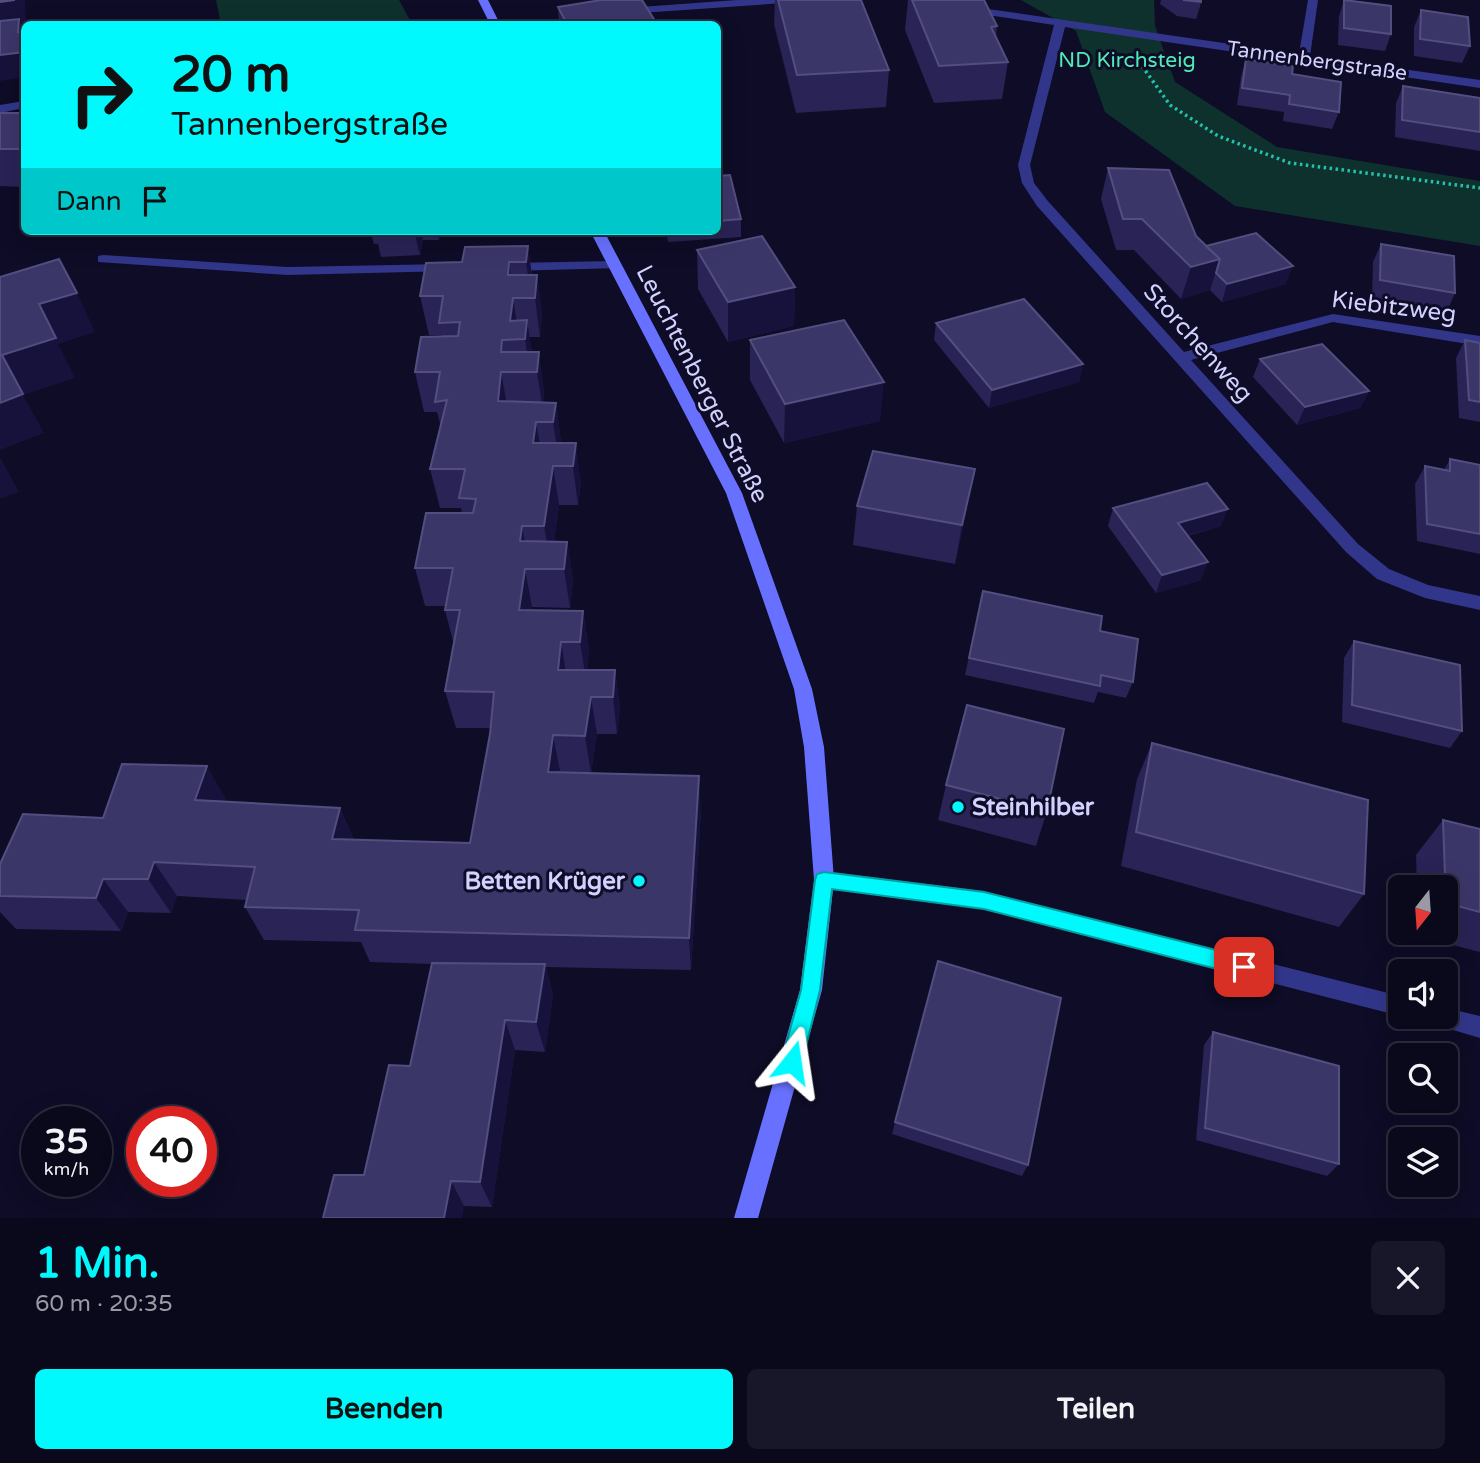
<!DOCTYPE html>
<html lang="de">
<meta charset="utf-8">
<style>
body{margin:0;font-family:"Varela Round",sans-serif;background:#181729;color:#f1f3f6;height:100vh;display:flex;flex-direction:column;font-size:26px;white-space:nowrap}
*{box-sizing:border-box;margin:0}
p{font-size:23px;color:#999aa3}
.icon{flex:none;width:38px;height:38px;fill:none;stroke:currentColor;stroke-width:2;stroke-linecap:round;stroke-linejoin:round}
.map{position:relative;height:1218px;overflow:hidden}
.drawer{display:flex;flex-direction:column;background:#0a091c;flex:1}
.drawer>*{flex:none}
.guide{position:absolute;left:21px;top:21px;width:700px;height:214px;border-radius:10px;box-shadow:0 7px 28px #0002,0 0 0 2px #2a2a3b;background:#00f9fc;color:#111;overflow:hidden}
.needle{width:46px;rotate:197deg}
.controls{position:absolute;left:1388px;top:875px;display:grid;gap:14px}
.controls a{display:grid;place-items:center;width:70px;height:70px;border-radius:10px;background:#0a091c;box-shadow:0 7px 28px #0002,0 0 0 2px #2a2a3b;font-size:35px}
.speed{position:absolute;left:21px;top:1106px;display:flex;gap:14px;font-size:35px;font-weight:700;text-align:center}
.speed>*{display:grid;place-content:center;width:91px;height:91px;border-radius:50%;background:#0a091c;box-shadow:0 7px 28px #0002,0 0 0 2px #2a2a3b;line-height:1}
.speed small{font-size:18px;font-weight:400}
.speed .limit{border:10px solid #d22;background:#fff;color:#111}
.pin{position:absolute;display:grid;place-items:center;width:60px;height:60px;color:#fff;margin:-30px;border-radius:14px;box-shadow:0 4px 10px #0006}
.me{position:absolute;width:77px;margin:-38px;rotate:15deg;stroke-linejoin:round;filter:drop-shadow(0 0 5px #0008)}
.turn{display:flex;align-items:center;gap:24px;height:147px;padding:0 35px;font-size:32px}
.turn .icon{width:91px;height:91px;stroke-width:2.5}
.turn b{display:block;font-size:49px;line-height:60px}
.then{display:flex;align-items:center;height:66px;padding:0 35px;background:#0003;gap:14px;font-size:26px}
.round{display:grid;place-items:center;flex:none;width:74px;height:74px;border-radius:10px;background:#181729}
.headline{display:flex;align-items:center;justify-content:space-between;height:119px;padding:0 35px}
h1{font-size:42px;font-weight:700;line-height:52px;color:#00f9fc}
.cta{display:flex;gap:14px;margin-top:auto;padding:14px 35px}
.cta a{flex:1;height:80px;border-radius:10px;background:#00f9fc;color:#111;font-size:28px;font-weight:700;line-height:80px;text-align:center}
.cta a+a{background:#181729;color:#f1f3f6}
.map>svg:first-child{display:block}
</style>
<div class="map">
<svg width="1480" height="1218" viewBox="0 0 1480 1218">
<rect width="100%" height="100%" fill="#0e0c26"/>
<g fill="#0e312d">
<path d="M216 0H399L411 22 221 24Z"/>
<path d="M1021 0H1154L1155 26 1175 82 1277 147 1480 181V246L1235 206 1105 112 1076 31Z"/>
</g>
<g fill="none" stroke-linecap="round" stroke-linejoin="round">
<path stroke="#21c3ab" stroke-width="3.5" stroke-dasharray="2.5 3.5" stroke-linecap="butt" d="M1142 66 1170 105 1218 136 1290 163 1480 188"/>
<path fill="#32368a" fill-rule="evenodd" d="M103 255 287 267 294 271 287 275 98 262V256Z"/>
<g fill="#32368a" fill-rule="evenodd">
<path d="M737 0H789L784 3 626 14 621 11 626 8Z"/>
<path d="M1308 0H1318L1310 56 1480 80V88L1065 27 1030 165 1034 183 1047 200 1184 352 1333 314 1480 336V346L1333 322 1191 360 1358 544 1389 569 1428 585 1480 596V610L1425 598 1377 579 1346 552 1037 206 1022 183 1018 165 1054 25 967 12 962 9 967 6 1299 54Z"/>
<path d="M581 14 587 17 585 19 559 24H539Z"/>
<path d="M24 101V108L0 113V105Z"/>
<path d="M614 261 619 262V268L509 271 502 267 509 263Z"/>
<path d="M446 264 451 265V271L287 275 280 271 287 267Z"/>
<path d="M824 871 984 891 1400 996V1016L984 909 824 889 817 886 814 880 817 874Z"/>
<path d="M1446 1008 1480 1016V1038L1433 1024 1430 1017H1446Z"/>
</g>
<g fill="#6871ff" fill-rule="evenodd">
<path d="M478 0H488L500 24H490Z"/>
<path d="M590 231H604L742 493 812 689 824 747 834 880 822 990 758 1218H734L800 990 814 880 804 747 794 689 726 493Z"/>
</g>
</g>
<g fill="#292356">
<path d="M775 0H861L889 70 886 107 796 113 774 24Z"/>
<path d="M908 0H984L997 26 996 36 1008 62 1002 99 934 103 905 30Z"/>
<path d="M1161 0H1202L1196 19 1177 16 1160 4Z"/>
<path d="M1344 0 1391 34 1385 51 1338 45 1339 16Z"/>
<path d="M558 7 657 24H559Z"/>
<path d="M1421 10 1470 46 1462 63 1414 56V27Z"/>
<path d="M1246 59 1292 74 1339 112 1332 129 1283 121 1284 112 1237 105 1241 76Z"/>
<path d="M1403 86 1480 98V151L1395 137 1396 103Z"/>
<path d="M0 113H24V187L0 186Z"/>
<path d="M1108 168 1196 236 1206 246 1286 284 1222 302 1210 290 1181 299 1134 250H1116L1101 199Z"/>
<path d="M718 176 741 219V237L668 242 666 231H718Z"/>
<path d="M370 231H441L439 240H423L420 255 381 257 378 244H374Z"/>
<path d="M1381 244 1455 293 1447 311 1372 298 1373 262Z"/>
<path d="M528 246 532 275H537L542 314 540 337H529L532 352 544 391 543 402 556 403 561 443 581 483 578 505H559L554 542H567L573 580 570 608 532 607V610L583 611 589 649 587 670H615L620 707 617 734H597L591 773 701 811 691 970 546 967 553 995 545 1052 515 1050 492 1207 464 1206 364 1175 410 1066 432 964 370 962 361 942 264 940 245 907 247 900 177 896 171 913 128 912 121 931 16 929 0 912V864L103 818 227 801V802L340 808 354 840 470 843 491 728H456L445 691 454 645 445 610V606H425L415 568 462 513 461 508H440L430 469 441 427 437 412H424L415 372 442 337V335H429L420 296 462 262Z"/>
<path d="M697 250 795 287 794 326 728 342 698 289Z"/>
<path d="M936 323 1083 364 1079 382 989 408 934 340Z"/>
<path d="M750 340 880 421 784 443 750 380Z"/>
<path d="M1465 340 1480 343V422L1459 418 1456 358Z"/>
<path d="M1260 359 1369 391 1360 408 1297 425 1253 377Z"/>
<path d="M1450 459 1480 465V554L1417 541 1415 484 1425 466 1444 470Z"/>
<path d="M857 506 967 508 955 564 853 545Z"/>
<path d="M1113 508 1221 526 1188 536 1201 580 1156 593 1108 526Z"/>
<path d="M983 591 1100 631 1133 682 1126 698 1098 692 1094 703 965 675Z"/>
<path d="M1354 641 1462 731 1450 748 1342 722 1344 658Z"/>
<path d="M1152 743 1364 894 1339 927 1121 866 1137 779Z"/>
<path d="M946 785 1047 811 1036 846 938 820Z"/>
<path d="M1443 820 1480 829V952L1418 936V933H1446V887H1417L1416 855Z"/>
<path d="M938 961 1028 1165 1022 1176 892 1134Z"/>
<path d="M1213 1032 1339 1164 1327 1176 1196 1140 1204 1045Z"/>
</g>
<g fill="#16123b">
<path d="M15 0H25L26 23 21 24 24 33 0 27V2Z"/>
<path d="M24 52V77L0 81V55Z"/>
<path d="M414 231H421L423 240 420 255Z"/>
<path d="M437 231H441L439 240Z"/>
<path d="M528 246 533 285 531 298 526 262Z"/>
<path d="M1220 259 1210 290 1181 299 1191 267Z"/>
<path d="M509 262 514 298H513L519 337 510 321 508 275Z"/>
<path d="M1293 266 1286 284 1222 302 1227 284Z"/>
<path d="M537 275 542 314 540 337 535 298Z"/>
<path d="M795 287 794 326 728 342V302Z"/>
<path d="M77 293 95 332 58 344 75 378 23 395 44 433 0 450V403L2 355 39 304Z"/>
<path d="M527 320 533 360 530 372 525 339Z"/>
<path d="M539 352 544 391 543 411 537 372Z"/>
<path d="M1083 364 1079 382 989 408 992 390Z"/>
<path d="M501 372 508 411 498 401Z"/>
<path d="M884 382 880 421 784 443 785 404Z"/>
<path d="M1369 391 1360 408 1297 425 1305 407Z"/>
<path d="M556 403 561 442 559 461 553 422Z"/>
<path d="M536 422 543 461 533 443Z"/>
<path d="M576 443 581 483 578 505 573 466Z"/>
<path d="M0 457 19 492 0 499Z"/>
<path d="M553 466 559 505 551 565 544 526Z"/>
<path d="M975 469 967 508 955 564 962 525Z"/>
<path d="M1228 509 1221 526 1171 540 1178 523Z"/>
<path d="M522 526 529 565 525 569 532 607 526 648 519 610 520 541Z"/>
<path d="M567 542 573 580 570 608 564 569Z"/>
<path d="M1208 562 1201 580 1156 593 1162 575Z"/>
<path d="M583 611 589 649 586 679 580 642Z"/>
<path d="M561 642 567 679 558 670Z"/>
<path d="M615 670 620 707 617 734 613 697Z"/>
<path d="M591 697 597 734 591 773 585 736Z"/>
<path d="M553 735 560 771 548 772Z"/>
<path d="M207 766 227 801 216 836 195 800Z"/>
<path d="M699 776 701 811 691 970 689 938Z"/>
<path d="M340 808 355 843 332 839Z"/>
<path d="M154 862 177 896 171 913 148 879Z"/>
<path d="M103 879 128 912 121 931 96 898Z"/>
<path d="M545 964 553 995 545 1052 536 1022Z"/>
<path d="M505 1020 515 1050 492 1207 480 1182Z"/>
<path d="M451 1181 464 1206 462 1218H444Z"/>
</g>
<g fill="#3b3668" stroke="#534e80" stroke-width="2">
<path d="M0 0H15L0 2Z"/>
<path d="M601 0H642L657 24H567L558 7Z"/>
<path d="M778 0H861L889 70 797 75Z"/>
<path d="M912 0H984L997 26 991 27 1008 62 939 66Z"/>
<path d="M1183 0H1201V2Z"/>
<path d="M1344 0 1391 6V34L1344 28Z"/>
<path d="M1421 10 1468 17 1470 46 1420 39Z"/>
<path d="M19 19 18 32 24 31V52L0 55V21Z"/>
<path d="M1246 59 1293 66 1292 74 1341 82 1339 112 1289 104 1290 95 1242 88Z"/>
<path d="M1403 86 1480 98V132L1402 120Z"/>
<rect x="0" y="113" width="24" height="36"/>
<path d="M1108 168 1169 170 1196 236 1220 259 1191 267 1142 219H1123Z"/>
<path d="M730 175 741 219 718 221V176Z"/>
<path d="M1256 233 1293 266 1227 284 1216 273 1220 259 1206 246Z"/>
<path d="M762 236 795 287 728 302 697 250Z"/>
<path d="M1381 244 1454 256 1455 293 1380 280Z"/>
<path d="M528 246 526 262H509L508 275H537L535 298H513L510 321 527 320 525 339 502 340 501 352H539L537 372H501L498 401 556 403 553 422H536L533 443H576L573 466H553L544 526H522L520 541 567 542 564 569H525L519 610 583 611 580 642H561L558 670H615L613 697H591L585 736 553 735 548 772 699 776 689 938 355 930 359 910 245 907 255 867 154 862 148 879H103L96 898 0 896V864L23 814 103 818 122 764 207 766 195 800 340 808 332 839 470 843 490 734 494 692 445 691 460 610H445L453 568H415L426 513H473L476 499 459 498 465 469H430L447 400 435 402 440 372H415L421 337 458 336 460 322 439 323 443 296H420L426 263 462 262 465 247Z"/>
<path d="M59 259 77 293 39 304 56 338 2 355 23 394 0 403V277Z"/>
<path d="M1024 299 1083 364 992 390 936 323Z"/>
<path d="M844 320 884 382 785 404 750 340Z"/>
<path d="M1465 340 1480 343V402L1469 400Z"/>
<path d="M1322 344 1369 391 1305 407 1260 359Z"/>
<path d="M873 451 975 469 962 525 857 506Z"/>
<path d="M1450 459 1480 465V534L1427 524 1425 466 1450 471Z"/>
<path d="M1207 483 1228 509 1178 523 1208 562 1162 575 1113 508Z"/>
<path d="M983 591 1102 616 1100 631 1138 639 1133 682 1101 675 1100 686 969 658Z"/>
<path d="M1354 641 1460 665 1462 731 1352 705Z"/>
<path d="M967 705 1064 729 1047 811 946 785Z"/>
<path d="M1152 743 1368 800 1364 894 1136 832Z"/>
<path d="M1443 820 1480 829V912L1446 903Z"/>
<path d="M938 961 1061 998 1028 1165 895 1122Z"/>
<path d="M432 963 545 964 536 1022 505 1020 480 1182 451 1181 444 1218H323L334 1175H364L389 1065 410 1066Z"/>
<path d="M1213 1032 1339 1066V1164L1205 1128Z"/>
</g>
<path fill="#00f9fc" stroke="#00a2a4" stroke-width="2" d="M824 872 984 892 1244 957 1251 960 1254 967 1251 973 1244 976 984 909 832 889 820 990 802 1062 799 1069 792 1072 784 1069 781 1062 801 990 815 880 817 874Z"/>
<g fill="#00f9fc" stroke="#0e0c26" stroke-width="2.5">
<circle cx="958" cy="807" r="7"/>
<circle cx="639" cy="881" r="7"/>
</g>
<g text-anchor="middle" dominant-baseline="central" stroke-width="6" stroke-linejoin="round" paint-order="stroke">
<g font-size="21" fill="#50ecb8" stroke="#0e0c26">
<text x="1127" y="60">ND Kirchsteig</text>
</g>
<g font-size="21" fill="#d2d1ff" stroke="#0e0c26">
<text transform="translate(1317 61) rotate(8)">Tannenbergstraße</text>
</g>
<g font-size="24" fill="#d2d1ff" stroke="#0e0c26">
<text transform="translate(1394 307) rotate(7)">Kiebitzweg</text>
<text transform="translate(1198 343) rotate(48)">Storchenweg</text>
<text transform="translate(702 384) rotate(63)">Leuchtenberger Straße</text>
</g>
<g font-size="24" font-weight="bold" fill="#d2d1ff" stroke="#0e0c26" text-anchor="start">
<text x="972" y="807">Steinhilber</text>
<text x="625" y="881" text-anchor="end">Betten Krüger</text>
</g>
</g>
</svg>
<div class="controls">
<a><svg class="needle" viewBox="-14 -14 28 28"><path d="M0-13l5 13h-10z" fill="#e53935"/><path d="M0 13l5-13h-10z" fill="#999aa3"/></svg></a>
<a><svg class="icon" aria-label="sound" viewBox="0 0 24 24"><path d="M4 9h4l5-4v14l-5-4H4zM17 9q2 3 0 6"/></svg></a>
<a><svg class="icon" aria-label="search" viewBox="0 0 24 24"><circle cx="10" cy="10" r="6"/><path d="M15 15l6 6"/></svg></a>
<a><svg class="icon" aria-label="layers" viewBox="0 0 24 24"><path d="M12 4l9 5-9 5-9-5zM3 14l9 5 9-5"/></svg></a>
</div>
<div class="speed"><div>35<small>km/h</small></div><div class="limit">40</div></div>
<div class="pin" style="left:1244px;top:967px;background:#d93025"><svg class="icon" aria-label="arrive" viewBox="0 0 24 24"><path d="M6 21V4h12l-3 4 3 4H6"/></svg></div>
<svg class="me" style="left:792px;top:1062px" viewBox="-20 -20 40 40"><path d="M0-17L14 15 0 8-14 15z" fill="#00f9fc" stroke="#fff" stroke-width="4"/></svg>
<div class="guide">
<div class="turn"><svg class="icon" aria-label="right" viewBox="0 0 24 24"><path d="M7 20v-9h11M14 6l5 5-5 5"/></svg><div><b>20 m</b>Tannenbergstraße</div></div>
<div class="then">Dann<svg class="icon" aria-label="arrive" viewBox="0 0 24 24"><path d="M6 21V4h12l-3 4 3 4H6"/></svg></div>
</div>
</div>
<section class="drawer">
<div class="headline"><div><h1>1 Min.</h1><p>60 m · 20:35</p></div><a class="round"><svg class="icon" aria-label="close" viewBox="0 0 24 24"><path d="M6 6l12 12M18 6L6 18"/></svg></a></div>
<div class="cta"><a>Beenden</a><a>Teilen</a></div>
</section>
